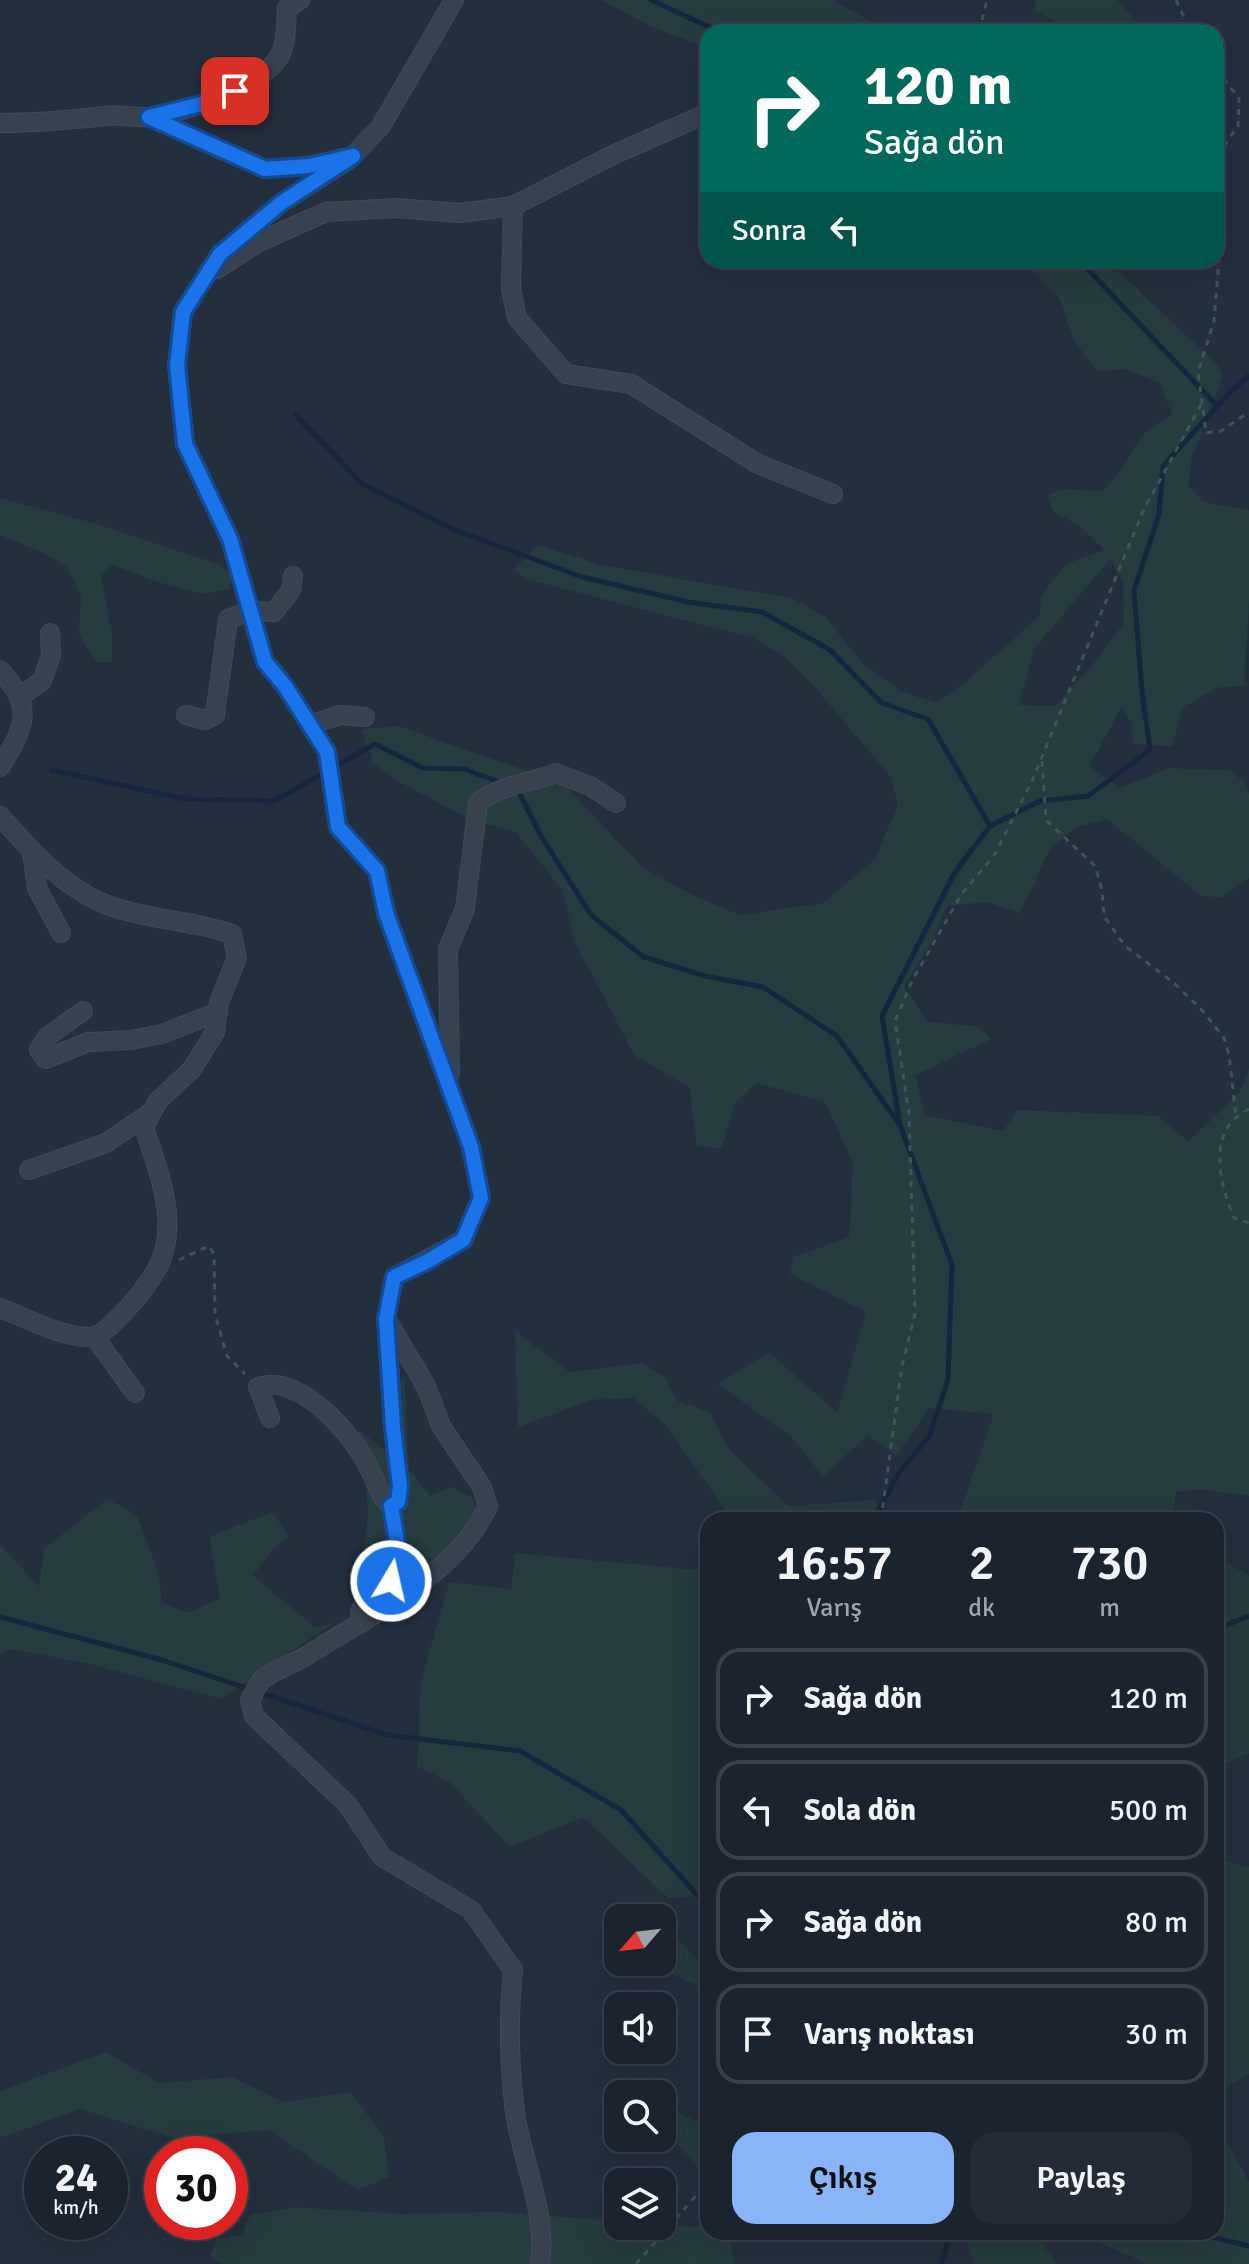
<!DOCTYPE html>
<html lang="tr">
<meta charset="utf-8">
<style>
body{margin:0;font-family:Signika,sans-serif;background:#242b36;color:#f1f3f6;height:100vh;display:flex;flex-direction:column;font-size:30px;white-space:nowrap}
*{box-sizing:border-box;margin:0}
p{font-size:26px;color:#a0a4aa}
.icon{flex:none;width:44px;height:44px;fill:none;stroke:currentColor;stroke-width:2;stroke-linecap:round;stroke-linejoin:round}
.map{position:relative;flex:1;overflow:hidden}
.details{position:absolute;left:700px;top:1512px;width:524px;height:728px;display:flex;flex-direction:column;background:#1b232e;border-radius:24px;box-shadow:0 8px 32px #0002,0 0 0 2px #39404a}
.details>*{flex:none}
.guide{position:absolute;left:700px;top:24px;width:524px;height:244px;border-radius:24px;box-shadow:0 8px 32px #0002,0 0 0 2px #39404a;background:#00695c;color:#fff;overflow:hidden}
.needle{width:52px;rotate:242deg}
.tools{position:absolute;left:604px;top:1904px;display:grid;gap:16px}
.tools a{display:grid;place-items:center;width:72px;height:72px;border-radius:16px;background:#1b232e;box-shadow:0 8px 32px #0002,0 0 0 2px #39404a;font-size:40px}
.speed{position:absolute;left:24px;top:2136px;display:flex;gap:16px;font-size:40px;font-weight:700;text-align:center}
.speed>*{display:grid;place-content:center;width:104px;height:104px;border-radius:50%;background:#1b232e;box-shadow:0 8px 32px #0002,0 0 0 2px #39404a;line-height:1}
.speed small{font-size:20px;font-weight:400}
.speed .limit{border:12px solid #d22;background:#fff;color:#111}
.pin{position:absolute;display:grid;place-items:center;width:68px;height:68px;color:#fff;margin:-34px;border-radius:16px;box-shadow:0 4px 12px #0006}
.me{position:absolute;width:88px;margin:-44px;rotate:9deg;stroke-linejoin:round;filter:drop-shadow(0 0 6px #0008)}
.turn{display:flex;align-items:center;gap:28px;height:168px;padding:0 32px;font-size:36px}
.turn .icon{width:104px;height:104px;stroke-width:2.5}
.turn b{display:block;font-size:56px;line-height:68px}
.then{display:flex;align-items:center;height:76px;padding:0 32px;background:#0003;gap:16px;font-size:30px}
.eta{display:flex;justify-content:space-evenly;align-items:center;height:136px;text-align:center}
.eta b{font-size:48px;font-weight:600;line-height:56px}
.cta{display:flex;gap:16px;margin-top:auto;padding:16px 32px}
.cta a{flex:1;height:92px;border-radius:24px;background:#8ab4f8;color:#111;font-size:32px;font-weight:600;line-height:92px;text-align:center}
.cta a+a{background:#242b36;color:#f1f3f6}
ul{padding:0;list-style:none}
li{display:flex;align-items:center;gap:24px;height:100px;margin:0 16px 12px;padding:0 16px;border:4px solid #39404a;border-radius:24px}
li div{flex:1}
li b{display:block;font-size:30px}
li em{font-style:normal}
.map>svg:first-child{display:block}
</style>
<div class="map">
<svg width="1249" height="2264" viewBox="0 0 1249 2264">
<rect width="100%" height="100%" fill="#242f3e"/>
<g fill="#263c3f" fill-rule="evenodd">
<path d="M601 0H833L875 24 878 32H708V62L704 47 650 26Z"/>
<path d="M1035 0H1117L1146 32C1102 32 1073 35 1034 10Z"/>
<path d="M1021 260H1106L1218 365 1223 376 1191 460 1189 486 1203 502 1249 510V604L1244 686 1217 688 1183 707 1172 746 1133 744 1132 724 1122 707 1089 766 1120 788 1169 768 1230 770 1245 783 1249 794V878L1221 898 1200 895 1107 819 1074 828 1050 849 1020 913 986 902 947 906 933 939 904 987 928 1022 976 1026 991 1039 916 1075 924 1115 1003 1131 1018 1110 1158 1116 1188 1142 1240 1092 1249 1069V1496L1201 1489 1176 1492 1173 1520H957L994 1414 929 1408 896 1456 867 1435 823 1477 792 1437 718 1384 769 1352 837 1413 866 1312 790 1274 794 1257 849 1237 853 1164 825 1102 757 1083 736 1101 721 1149 697 1146 689 1087 635 1056 575 943 562 890 516 832 469 819 398 781 373 763 361 729 398 726 564 784 642 867 692 895 740 915 823 903 875 859 898 805 891 777 812 684 781 654 753 638 526 579 514 569 538 545 601 565 792 598 825 617 864 664 902 692 936 703 967 681 1040 615 1041 596 1066 564 1105 550 1081 527 1054 512 1048 496 1060 489 1103 491C1122 473 1124 463 1137 443 1146 430 1159 422 1172 414L1160 383 1125 369 1097 371 1073 339 1060 299ZM1110 559 1123 583 1124 623 1090 668 1055 706 1019 705 1034 649Z"/>
<path d="M0 498 97 524 221 565 232 578 229 589 203 594 158 582 112 565 101 575 112 636V662H96L79 634 81 596 67 567 44 553 0 535Z"/>
<path d="M515 1331 570 1372 643 1363 665 1377 677 1401 710 1412 728 1448 788 1506 876 1500 880 1520H732L667 1427 634 1398 591 1400 518 1427Z"/>
<path d="M404 1375 409 1470 430 1496 450 1487 472 1498 476 1508 456 1546 393 1594 364 1557 368 1510 359 1430 384 1450Z"/>
<path d="M107 1499 137 1515 159 1575 162 1603 188 1613 220 1598 209 1537 272 1512 289 1536 271 1551 253 1576 316 1628 335 1622 221 1699 86 1663 10 1649 0 1656V1545L39 1587 44 1549Z"/>
<path d="M515 1553 708 1571V1896L668 1898 583 1817 510 1847 450 1782 417 1767 421 1681 449 1582 511 1589Z"/>
<path d="M1216 1556 1249 1576V1753L1221 1765 1216 1763Z"/>
<path d="M1216 1859 1249 1867V2074L1216 2094Z"/>
<path d="M662 1922 708 1972V1991L648 1962H662Z"/>
<path d="M106 2052 159 2083 232 2077 283 2102 350 2092 384 2136 389 2177 357 2190 269 2130 173 2138 80 2109 0 2138V2091Z"/>
<path d="M671 2110 708 2126V2177L672 2139Z"/>
<path d="M1216 2122 1249 2182V2264H1148L1091 2239 1096 2232H1216Z"/>
<path d="M295 2207 403 2214 497 2212 618 2221V2226L662 2225 708 2228V2232H729L734 2264H223L210 2256 216 2239 242 2235 250 2215Z"/>
<path d="M964 2232H1046L1039 2239 1057 2264H975Z"/>
</g>
<g fill="none" stroke-linecap="round" stroke-linejoin="round">
<g stroke="#17263c" stroke-width="5">
<path d="M651 0 720 32"/>
<path d="M1079 260 1217 406"/>
<path d="M296 415 362 484 452 529 582 577 688 602 762 612 830 650 882 703 928 719 990 826"/>
<path d="M333 768 375 744 423 768 464 769 504 784"/>
<path d="M52 770 185 799 274 801 324 773"/>
<path d="M517 788 541 836 591 915 644 957 705 976 763 987 837 1036 899 1124"/>
<path d="M873 1520 899 1473 930 1435 948 1379 952 1265 900 1125 882 1016 955 872 990 826 1040 801 1088 796 1150 750 1142 692 1134 591 1159 514 1163 466 1230 392 1249 376"/>
<path d="M0 1617 162 1660 387 1735 520 1751 621 1810 708 1907"/>
<path d="M1216 1629 1249 1616"/>
<path d="M1192 2232 1249 2246"/>
<path d="M941 2264 951 2232"/>
</g>
<g stroke="#414a57" stroke-width="20">
<g id="minor">
<path d="M454 0 381 126 350 159 281 203 220 254 183 312 177 365 185 444 230 539 265 662 285 686 327 752 338 827 377 871 386 913 471 1147 481 1198 463 1240 394 1277 386 1319 426 1386 441 1426 482 1487 488 1506C457 1575 367 1617 306 1656 293 1664 274 1670 263 1679 257 1684 254 1694 250 1700L254 1716 348 1805 382 1857 471 1910 513 1970C508 2016 509 2078 517 2124 526 2170 547 2218 540 2264"/>
<path d="M149 117 265 169 309 166 343 158"/>
<path d="M0 123C36 123 69 120 105 116 119 114 133 118 148 117 183 114 268 86 282 51 287 39 286 21 287 8L300 0"/>
<path d="M513 206 511 288 517 318 566 374 631 384 758 464 833 494"/>
<path d="M217 269 259 242 326 212 396 208 460 213 513 206 615 154 708 113"/>
<path d="M0 670C35 708 25 727 0 767"/>
<path d="M19 697 42 681 51 655 50 633"/>
<path d="M186 715 205 720 215 715 228 619 250 611 274 612 291 590 293 576"/>
<path d="M310 725 340 715 365 717"/>
<path d="M0 816C31 851 66 890 110 906 149 920 192 920 232 934L237 958 219 1002 215 1032 192 1069 158 1101 144 1127C156 1164 174 1208 165 1247 161 1270 138 1298 122 1314 113 1323 101 1338 87 1337 59 1336 27 1318 0 1308"/>
<path d="M32 851 37 888 61 933"/>
<path d="M83 1011 47 1037 39 1050 46 1059 88 1042 131 1040 162 1034 218 1012"/>
<path d="M450 1073 448 949 465 909 478 803C498 785 531 783 556 773L590 786 616 803"/>
<path d="M29 1170 106 1143 150 1113"/>
<path d="M94 1336 135 1393"/>
<path d="M270 1418 258 1387C263 1386 271 1384 277 1385 314 1391 353 1436 369 1468 376 1481 379 1496 391 1506L398 1502 400 1486 393 1427 387 1326"/>
<path d="M360 1613 361 1609C406 1570 400 1561 391 1506"/>
</g>
</g>
<g stroke="#3f5557" stroke-width="3" stroke-dasharray="6 6" stroke-linecap="butt">
<path d="M1176 0 1191 32"/>
<path d="M979 32 987 0"/>
<path d="M1216 69 1239 98 1238 126 1216 158"/>
<path d="M1216 161 1219 259 1214 321 1198 372 1206 433 1221 431 1249 412"/>
<path d="M1042 761 1046 820 1095 866 1102 890 1104 916 1125 946 1174 983 1202 1010 1224 1038 1229 1055 1236 1116"/>
<path d="M1249 1109C1206 1130 1219 1181 1234 1218L1249 1223"/>
<path d="M179 1260 209 1246 214 1254 215 1314 227 1356 245 1374"/>
<path d="M881 1520 902 1366 915 1314 909 1113 895 1021 912 981 961 895 995 854 1032 781 1144 509 1202 403"/>
<path d="M636 2264 708 2182"/>
</g>
<use href="#minor" stroke="#38414e" stroke-width="18"/>
</g>
<g fill="none" stroke-linecap="round" stroke-linejoin="round">
<g stroke="#114b97" stroke-width="20">
<path id="route" d="M235 91 205 103 149 117 265 169 309 166 353 156 281 203 220 254 183 312 177 365 185 444 230 539 265 662 285 686 327 752 338 827 377 871 386 913 471 1147 481 1198 463 1240 428 1261 394 1277 386 1319 393 1427 400 1486 398 1502 391 1506 399 1554 391 1581"/>
</g>
<use href="#route" stroke="#1a73e8" stroke-width="14"/>
</g>
</svg>
<div class="tools">
<a><svg class="needle" viewBox="-14 -14 28 28"><path d="M0-13l5 13h-10z" fill="#e53935"/><path d="M0 13l5-13h-10z" fill="#a0a4aa"/></svg></a>
<a><svg class="icon" aria-label="sound" viewBox="0 0 24 24"><path d="M4 9h4l5-4v14l-5-4H4zM17 9q2 3 0 6"/></svg></a>
<a><svg class="icon" aria-label="search" viewBox="0 0 24 24"><circle cx="10" cy="10" r="6"/><path d="M15 15l6 6"/></svg></a>
<a><svg class="icon" aria-label="layers" viewBox="0 0 24 24"><path d="M12 4l9 5-9 5-9-5zM3 14l9 5 9-5"/></svg></a>
</div>
<div class="speed"><div>24<small>km/h</small></div><div class="limit">30</div></div>
<div class="pin" style="left:235px;top:91px;background:#d93025"><svg class="icon" aria-label="arrive" viewBox="0 0 24 24"><path d="M6 21V4h12l-3 4 3 4H6"/></svg></div>
<svg class="me" style="left:391px;top:1581px" viewBox="-20 -20 40 40"><circle r="17" fill="#1a73e8" stroke="#fff" stroke-width="3"/><path d="M0-11L8 9 0 5-8 9z" fill="#fff"/></svg>
<div class="guide">
<div class="turn"><svg class="icon" aria-label="right" viewBox="0 0 24 24"><path d="M7 20v-9h11M14 6l5 5-5 5"/></svg><div><b>120 m</b>Sağa dön</div></div>
<div class="then">Sonra<svg class="icon" aria-label="left" viewBox="0 0 24 24"><path d="M17 20v-9H6M10 6l-5 5 5 5"/></svg></div>
</div>
<section class="details">
<div class="eta">
<div><b>16:57</b><p>Varış</p></div>
<div><b>2</b><p>dk</p></div>
<div><b>730</b><p>m</p></div>
</div>
<ul>
<li><svg class="icon" aria-label="right" viewBox="0 0 24 24"><path d="M7 20v-9h11M14 6l5 5-5 5"/></svg><div><b>Sağa dön</b></div><em>120 m</em></li>
<li><svg class="icon" aria-label="left" viewBox="0 0 24 24"><path d="M17 20v-9H6M10 6l-5 5 5 5"/></svg><div><b>Sola dön</b></div><em>500 m</em></li>
<li><svg class="icon" aria-label="right" viewBox="0 0 24 24"><path d="M7 20v-9h11M14 6l5 5-5 5"/></svg><div><b>Sağa dön</b></div><em>80 m</em></li>
<li><svg class="icon" aria-label="arrive" viewBox="0 0 24 24"><path d="M6 21V4h12l-3 4 3 4H6"/></svg><div><b>Varış noktası</b></div><em>30 m</em></li>
</ul>
<div class="cta"><a>Çıkış</a><a>Paylaş</a></div>
</section>
</div>
